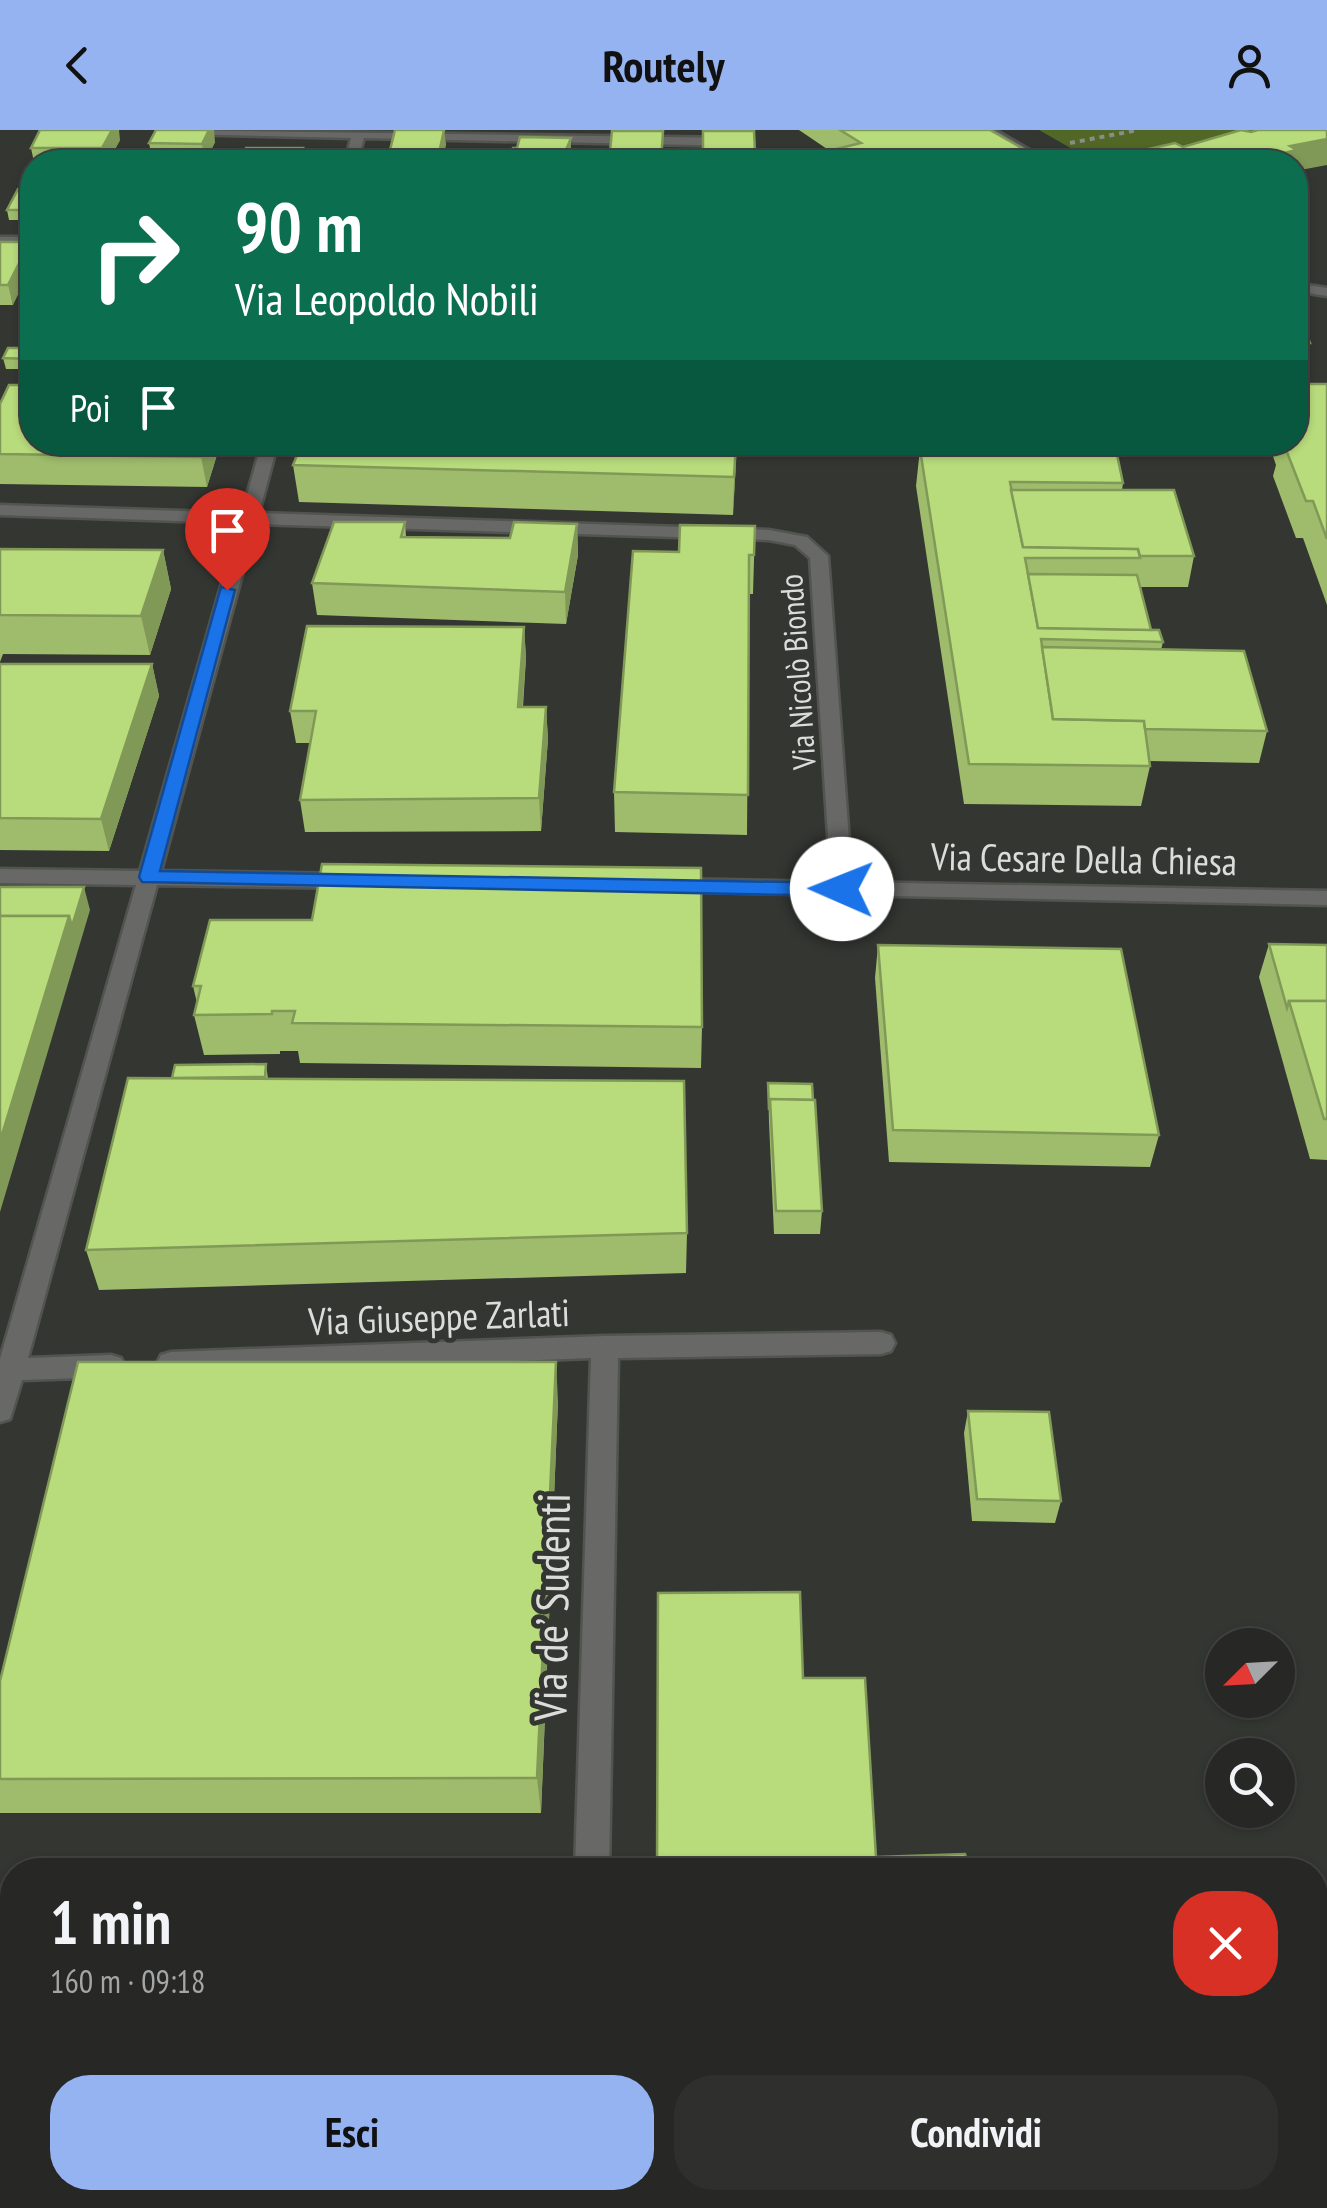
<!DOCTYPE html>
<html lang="it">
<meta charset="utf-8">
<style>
body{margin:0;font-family:"PT Sans Narrow",sans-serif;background:#2f302e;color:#f1f3f6;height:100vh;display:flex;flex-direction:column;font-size:38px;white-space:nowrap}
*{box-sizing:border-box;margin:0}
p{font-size:32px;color:#a4a6a7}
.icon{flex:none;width:55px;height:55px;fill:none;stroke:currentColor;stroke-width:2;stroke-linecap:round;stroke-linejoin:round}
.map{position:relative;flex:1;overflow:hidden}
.details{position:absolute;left:0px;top:1728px;width:1328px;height:352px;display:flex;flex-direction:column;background:#272826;border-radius:40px 40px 0 0;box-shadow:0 2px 8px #0004,0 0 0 2px #434443}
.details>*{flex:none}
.banner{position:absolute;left:20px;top:20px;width:1288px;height:305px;border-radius:40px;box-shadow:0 2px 8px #0004,0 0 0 2px #434443;background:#0b6e4f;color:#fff;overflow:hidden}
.needle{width:65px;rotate:246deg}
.buttons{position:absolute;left:1205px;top:1498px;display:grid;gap:20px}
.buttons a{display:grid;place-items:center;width:90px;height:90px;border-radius:50%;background:#272826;box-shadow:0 2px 8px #0004,0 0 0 2px #434443;font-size:50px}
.pin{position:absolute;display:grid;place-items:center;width:85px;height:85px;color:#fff;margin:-102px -42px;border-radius:50% 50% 50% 0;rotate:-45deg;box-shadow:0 0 10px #0007}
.pin .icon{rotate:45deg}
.me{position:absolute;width:110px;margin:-55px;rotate:271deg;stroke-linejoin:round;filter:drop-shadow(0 0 8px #0008)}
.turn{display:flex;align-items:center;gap:35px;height:210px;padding:0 50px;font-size:45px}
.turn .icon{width:130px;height:130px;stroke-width:2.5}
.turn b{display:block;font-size:70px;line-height:85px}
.then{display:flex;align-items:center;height:95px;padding:0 50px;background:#0003;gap:20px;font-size:38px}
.round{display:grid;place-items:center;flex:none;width:105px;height:105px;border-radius:40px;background:#2f302e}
.headline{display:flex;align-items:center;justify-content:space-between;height:170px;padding:0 50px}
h1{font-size:60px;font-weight:700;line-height:75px}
.button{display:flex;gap:20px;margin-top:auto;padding:20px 50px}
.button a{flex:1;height:115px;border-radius:40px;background:#95b2f1;color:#111;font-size:40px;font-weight:700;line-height:115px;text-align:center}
.button a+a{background:#2f302e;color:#f1f3f6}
header{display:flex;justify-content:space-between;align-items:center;height:130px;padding:0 50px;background:#95b2f1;color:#111;font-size:45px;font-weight:700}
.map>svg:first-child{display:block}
</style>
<header><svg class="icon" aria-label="back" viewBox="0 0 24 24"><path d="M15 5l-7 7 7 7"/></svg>Routely<svg class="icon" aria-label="person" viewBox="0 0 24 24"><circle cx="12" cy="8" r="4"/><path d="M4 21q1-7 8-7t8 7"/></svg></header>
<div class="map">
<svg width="1327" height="2078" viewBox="0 0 1327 2078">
<rect width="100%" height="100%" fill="#343632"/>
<path fill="#516725" d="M1039 0H1287L1149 32H1095Z"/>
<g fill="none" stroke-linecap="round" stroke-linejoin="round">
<g stroke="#525450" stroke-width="5">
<g id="minor">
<path d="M172 0 736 8 743 12 736 16 364 8 357 32H345L351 8 178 4Z"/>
<path d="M980 0H995L1050 32H1034Z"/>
<rect x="0" y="107" width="32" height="8"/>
<path d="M1295 153 1327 158V166L1295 161Z"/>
<path d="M262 312H278L259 383 769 400 807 407 828 426 852 752 1327 761V775L659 761 656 756 667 749 831 752 810 428 795 415 769 410 256 394 161 741 352 744 363 751 352 758 157 755 28 1228 111 1225 121 1228 125 1236 121 1244 111 1247 22 1250 10 1289 0 1292V1229L136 755 0 753V739L140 741 239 393 0 385V375L242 383Z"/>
<path d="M881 1202 891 1205 895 1213 891 1221 881 1224 618 1228 609 1740H575L591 1228 171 1244 161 1241 157 1233 161 1225 171 1222 605 1206Z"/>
<path d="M565 2068H602L603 2078H565Z"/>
</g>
</g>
<path stroke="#8a8c88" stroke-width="4" stroke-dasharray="5 5" stroke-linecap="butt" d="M1070 13 1138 0"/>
<use href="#minor" fill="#686967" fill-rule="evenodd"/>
</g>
<g fill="#9ebc6b">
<path d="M799 0H990L1036 26V32H795V29L830 21Z"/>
<rect x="703" y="1" width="51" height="31"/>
<path d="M120 10 108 32H34L31 18Z"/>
<path d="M215 12 205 32H153L149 13Z"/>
<path d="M446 14 442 32H389L388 28Z"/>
<path d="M32 59V90H9L7 80Z"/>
<path d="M0 112 13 175H0Z"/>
<path d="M1295 175 1310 213 1301 249H1295Z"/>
<path d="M32 218V239H6L3 228Z"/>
<path d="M1327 254V475L1303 408H1296L1273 346 1276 335 1268 312H1295Z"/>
<path d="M0 274 221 312 207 357 0 354Z"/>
<path d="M330 312H737L733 385 299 372 293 335 329 316Z"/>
<path d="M839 312H908V317L839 316Z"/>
<path d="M920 319 1123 353 1122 360 1194 426 1188 457H1140L1151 500 1163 512 1161 520 1267 601 1259 633 1149 631 1150 636 1141 676 964 674 916 356Z"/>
<path d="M405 392 406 407 510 408 577 394 578 425 566 494 317 485 312 453Z"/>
<path d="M755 396 753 464H749L747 705 615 702 614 662 679 422Z"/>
<path d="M0 419 163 420 171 459 150 525 3 524 0 532Z"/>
<path d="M524 497 526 528 523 577H546L548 609 541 701 305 702 300 670 310 613H296L290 581Z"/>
<path d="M0 534H152L159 566 109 721 0 720Z"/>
<path d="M210 790 702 897 701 938 300 933 298 921H280V924L204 925 194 885 197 873 193 856Z"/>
<path d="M1269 814 1327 815V1030L1310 1029 1259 847Z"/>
<path d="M878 815 1159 1005 1150 1037 889 1032 875 848Z"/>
<path d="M266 934 268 949 687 1103 686 1143 99 1160 86 1120 172 948Z"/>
<path d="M768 953 822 1081 820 1104H774L769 992Z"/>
<path d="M558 1271 541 1683H0V1551Z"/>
<path d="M968 1281 1061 1371 1055 1393 972 1391 964 1303Z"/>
<rect x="0" y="1756" width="12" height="149"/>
<path d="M1283 2068H1315L1327 2078H1285Z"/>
</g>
<g fill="#819957">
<path d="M112 0H119L120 10 108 32H105L102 18Z"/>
<path d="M209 0H214L215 12 205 32 202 14Z"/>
<path d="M444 0 446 14 442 32H438Z"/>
<path d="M571 8V26L569 32H561Z"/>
<path d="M1327 9V35L1295 41V32H1249L1250 31 1290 16Z"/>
<path d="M303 18 305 32H298Z"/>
<path d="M1036 26V32H1009Z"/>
<path d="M30 112 32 123V136L13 175 8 155Z"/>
<path d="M206 312H221L207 357 201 327Z"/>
<path d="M736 312H737L733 385 734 347Z"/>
<path d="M577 394 578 425 566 494 565 462Z"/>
<path d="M163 420 171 459 150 525 141 486Z"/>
<path d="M524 497 526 528 520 609 518 577Z"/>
<path d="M152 534 159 566 109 721 101 689Z"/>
<path d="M546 577 548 609 541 701 539 668Z"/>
<path d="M84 757 90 780 0 1082V1011L69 786Z"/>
<path d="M556 1232 558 1271 541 1683 537 1648Z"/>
<rect x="532" y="2068" width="5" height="10"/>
</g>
<g fill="#b8db7c" stroke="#819957" stroke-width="2.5">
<path d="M40 0H112L102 18H31Z"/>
<path d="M156 0H209L202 14 149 13Z"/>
<path d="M395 0H444L438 28H388Z"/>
<path d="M840 0H990L1036 26 1009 32H796L795 29 861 13Z"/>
<path d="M1241 0 1251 2 1258 0H1327V9L1290 16 1297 20 1250 31 1245 28 1227 32H1115L1108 28 1175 13 1183 17Z"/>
<path d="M612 1H663L661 32H609Z"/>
<path d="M703 1H754L755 22H703Z"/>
<path d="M520 7 571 8 561 32 510 31 513 18H517Z"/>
<path d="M246 18H303L298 32H241Z"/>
<path d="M18 59H32V80H7Z"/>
<path d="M0 112H30L8 155H0Z"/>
<path d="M1295 175 1310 213H1295Z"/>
<path d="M8 218H32V229L3 228Z"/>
<path d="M1295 254H1327V409L1313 371H1306L1283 312H1295Z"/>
<path d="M9 255H32V312H206L201 327 0 324V274Z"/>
<path d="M330 312H736L734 347 293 335 301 315 329 316Z"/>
<path d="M920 319 1116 320 1123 353 1010 352 1023 417 1138 419 1140 428H1025L1038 498 1159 500 1163 512 1041 509 1053 589 1144 591 1150 636 969 634Z"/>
<path d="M1011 360H1174L1194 426H1140L1138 419 1023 417Z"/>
<path d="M334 392H405L401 407 510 408 514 392 577 394 565 462 312 453Z"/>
<path d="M680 395 755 396 754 425H749L748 665 614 662 633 421 679 422Z"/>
<path d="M0 419 163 420 141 486 0 485Z"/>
<path d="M1028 444 1137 445 1151 500 1038 498Z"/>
<path d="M307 496 524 497 518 577H546L539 668 300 670 316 581H290Z"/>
<path d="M1042 517 1244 521 1267 601 1145 599 1144 591 1053 589Z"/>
<path d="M0 534H152L101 689 0 688Z"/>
<path d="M322 734 701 738 702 897 292 893 295 881H272V884L194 885 201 856H193L210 790H312Z"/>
<path d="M0 757H84L72 796 69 786H0Z"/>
<path d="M0 786H69L0 1011Z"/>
<path d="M1269 814 1327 815V871H1289L1287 878Z"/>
<path d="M878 815 1121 819 1159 1005 893 1000Z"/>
<path d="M1289 871H1327V989H1324Z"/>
<path d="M266 934 265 947 172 948 175 935Z"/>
<path d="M128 948 684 951 687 1103 86 1120Z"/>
<path d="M768 953 812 954 813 970 770 969 769 980Z"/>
<path d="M770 969 815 970 822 1081H776Z"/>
<path d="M78 1232H556L537 1648 0 1649V1551Z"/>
<path d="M968 1281 1049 1282 1061 1371 977 1369Z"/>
<path d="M800 1462 803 1548H865L876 1727 965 1724 970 1740H657L658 1463Z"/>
<rect x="0" y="1756" width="12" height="124"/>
<path d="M1315 2015H1327V2078H1305L1303 2068H1315Z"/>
<path d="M340 2068H532V2078H339Z"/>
<path d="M673 2068H1006L1008 2078H673Z"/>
</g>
<path fill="#1a73e8" stroke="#114b97" stroke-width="2.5" d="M221 457 235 460 160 741 842 753 852 759 842 766 142 752 139 747Z"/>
<g text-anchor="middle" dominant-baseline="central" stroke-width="10" stroke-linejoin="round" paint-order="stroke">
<g font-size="32" fill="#dcddda" stroke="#343632">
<text transform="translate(797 542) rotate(-94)">Via Nicolò Biondo</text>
</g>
<g font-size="38" fill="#dcddda" stroke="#343632">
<text transform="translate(1084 728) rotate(1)">Via Cesare Della Chiesa</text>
<text transform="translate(439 1186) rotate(-2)">Via Giuseppe Zarlati</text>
</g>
<g font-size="45" fill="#dcddda" stroke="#343632">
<text transform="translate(551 1477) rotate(-89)">Via de’ Sudenti</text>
</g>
</g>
</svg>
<div class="buttons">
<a><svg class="needle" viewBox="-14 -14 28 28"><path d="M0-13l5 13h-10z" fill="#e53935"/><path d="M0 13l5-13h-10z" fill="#a4a6a7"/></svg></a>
<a><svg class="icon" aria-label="search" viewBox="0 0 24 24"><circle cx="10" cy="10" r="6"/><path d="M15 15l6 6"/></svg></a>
</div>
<div class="pin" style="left:227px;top:460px;background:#d93025"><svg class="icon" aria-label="arrive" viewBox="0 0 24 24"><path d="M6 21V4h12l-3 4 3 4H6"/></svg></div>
<svg class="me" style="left:842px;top:759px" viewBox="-20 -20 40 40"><circle r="19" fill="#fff"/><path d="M0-13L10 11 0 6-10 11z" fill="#1a73e8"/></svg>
<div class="banner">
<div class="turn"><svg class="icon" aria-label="right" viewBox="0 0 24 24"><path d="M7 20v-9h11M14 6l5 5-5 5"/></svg><div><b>90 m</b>Via Leopoldo Nobili</div></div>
<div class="then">Poi<svg class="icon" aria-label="arrive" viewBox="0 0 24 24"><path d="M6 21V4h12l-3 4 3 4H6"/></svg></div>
</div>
<section class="details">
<div class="headline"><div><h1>1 min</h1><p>160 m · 09:18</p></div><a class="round" style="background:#d93025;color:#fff"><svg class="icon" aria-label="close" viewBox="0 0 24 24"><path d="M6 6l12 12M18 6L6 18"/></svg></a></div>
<div class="button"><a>Esci</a><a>Condividi</a></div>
</section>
</div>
